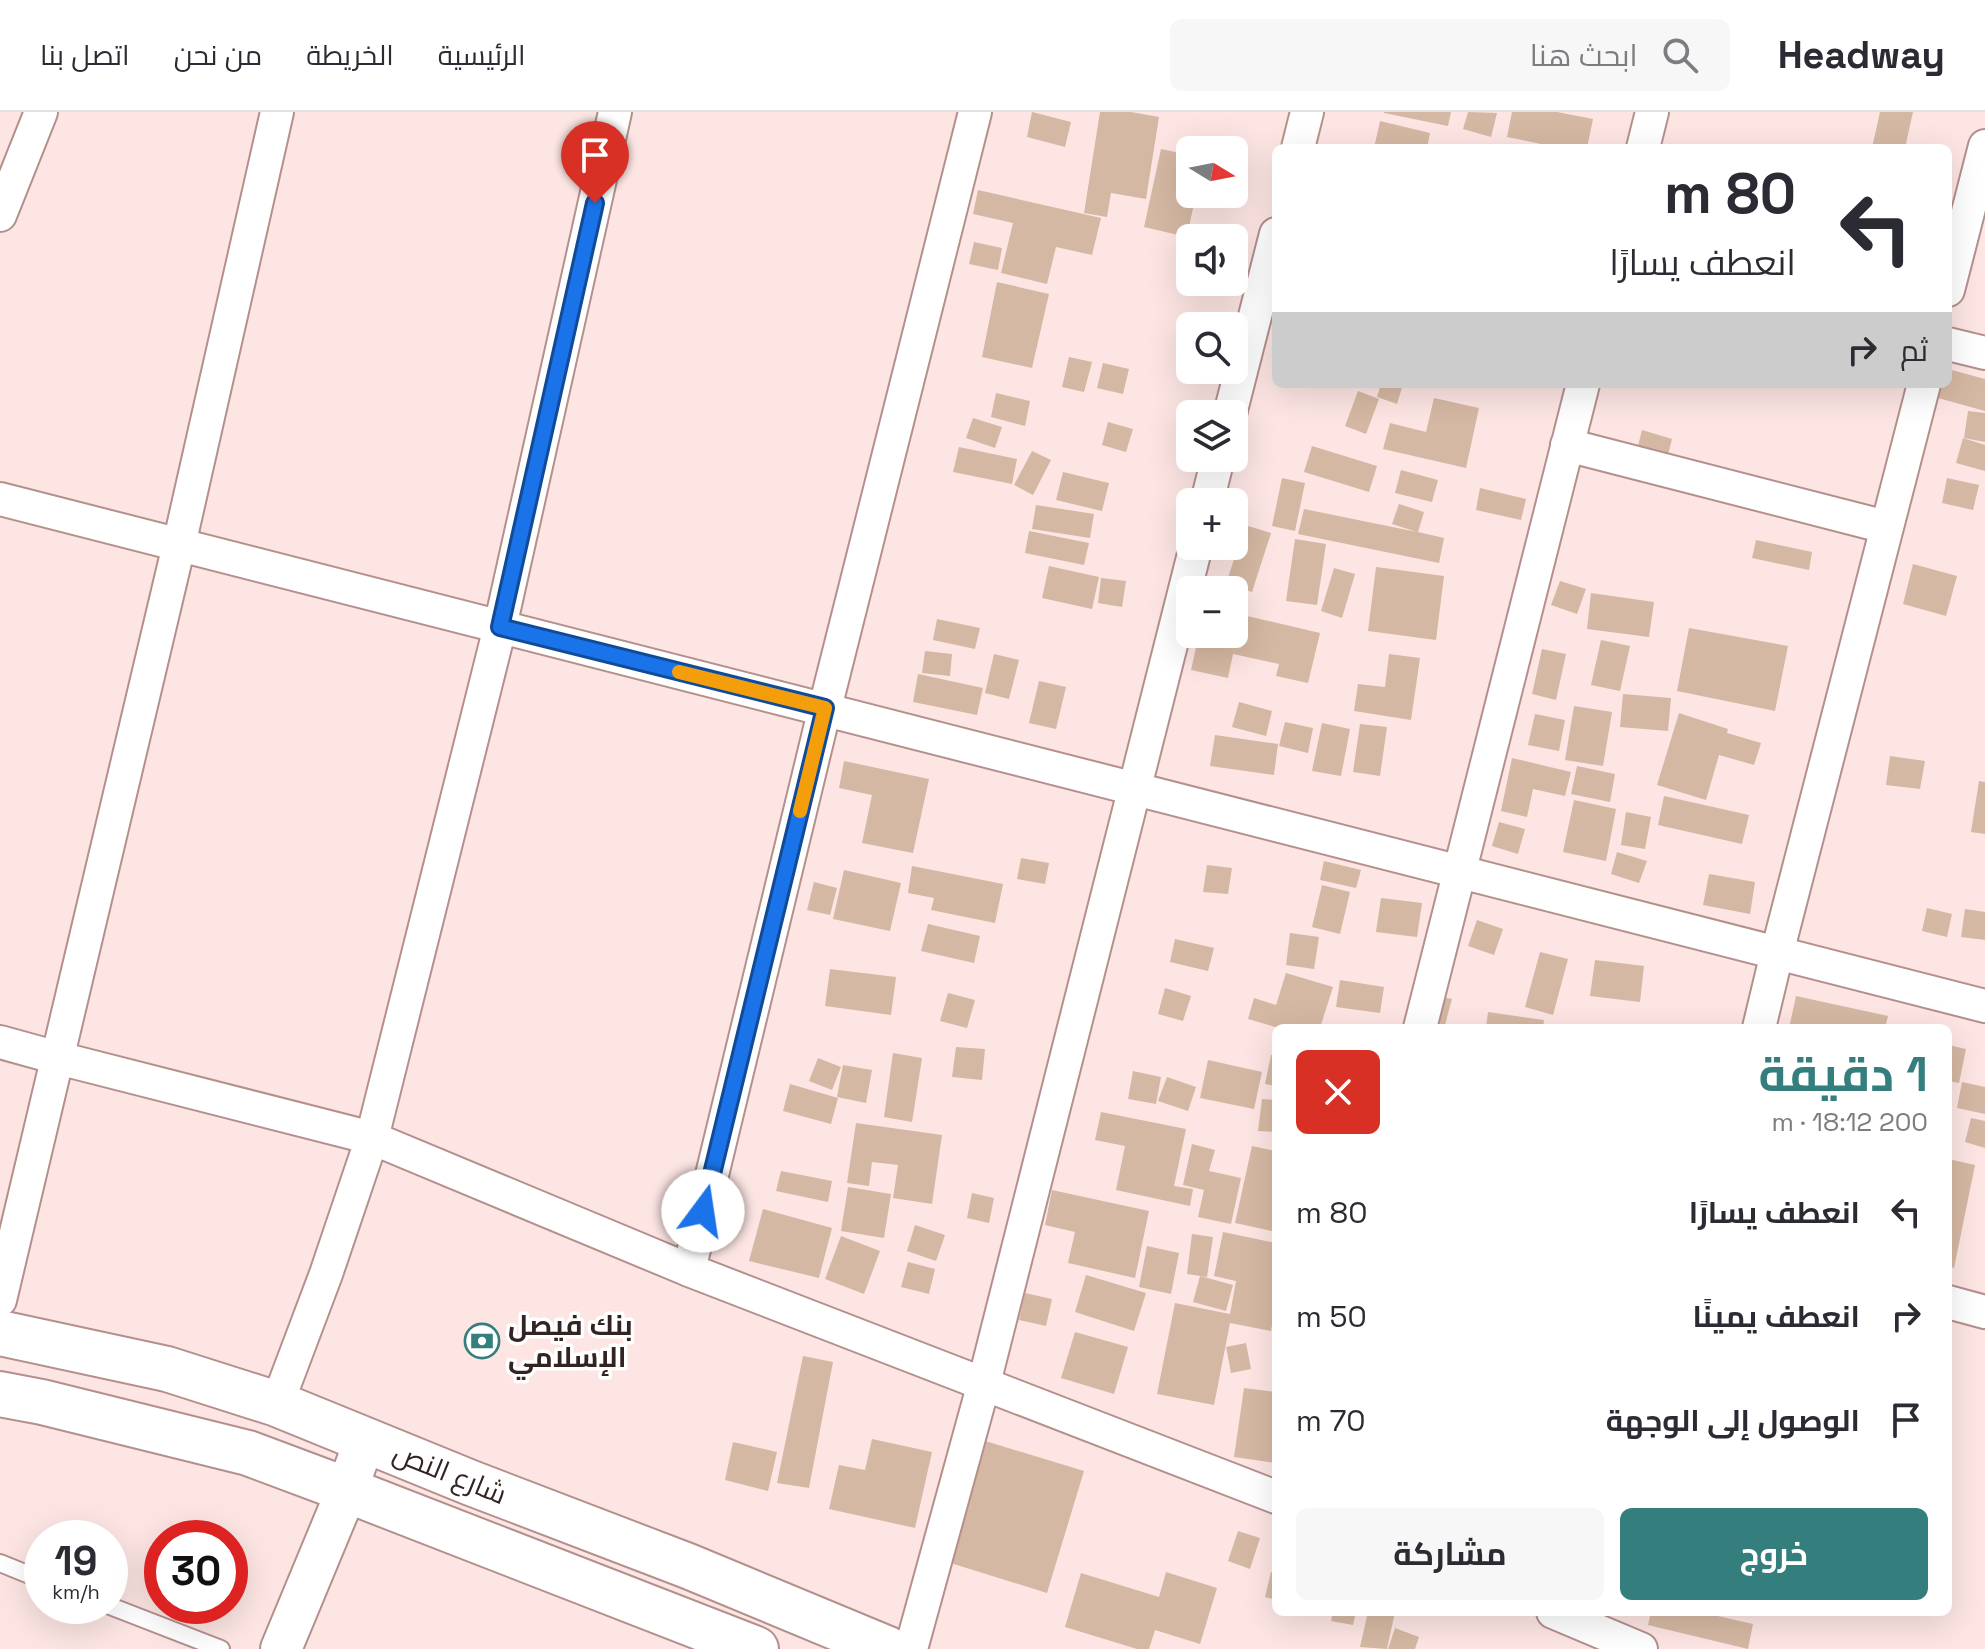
<!DOCTYPE html>
<html lang="ar">
<meta charset="utf-8">
<style>
body{margin:0;font-family:"Space Grotesk",Cairo,sans-serif;background:#f7f7f7;color:#2b2b33;direction:rtl;height:100vh;display:flex;flex-direction:column;font-size:30px;white-space:nowrap}
*{box-sizing:border-box;margin:0}
p{font-size:26px;color:#7c7c81}
.icon{flex:none;width:44px;height:44px;fill:none;stroke:currentColor;stroke-width:2;stroke-linecap:round;stroke-linejoin:round}
.map{position:relative;flex:1;overflow:hidden;direction:ltr}
.panel{position:absolute;left:1272px;top:912px;width:680px;height:592px;display:flex;flex-direction:column;background:#fff;border-radius:12px;box-shadow:0 8px 32px #0002;direction:rtl}
.panel>*{flex:none}
.banner{position:absolute;left:1272px;top:32px;width:680px;height:244px;border-radius:12px;box-shadow:0 8px 32px #0002;direction:rtl;background:#fff;color:#2b2b33;overflow:hidden}
.needle{width:52px;rotate:100deg}
.controls{position:absolute;left:1176px;top:24px;display:grid;gap:16px}
.controls a{display:grid;place-items:center;width:72px;height:72px;border-radius:12px;background:#fff;box-shadow:0 8px 32px #0002;font-size:40px}
.speed{position:absolute;left:24px;top:1408px;display:flex;gap:16px;font-size:40px;font-weight:700;text-align:center}
.speed>*{display:grid;place-content:center;width:104px;height:104px;border-radius:50%;background:#fff;box-shadow:0 8px 32px #0002;line-height:1}
.speed small{font-size:20px;font-weight:400}
.speed .limit{border:12px solid #d22;background:#fff;color:#111}
.pin{position:absolute;display:grid;place-items:center;width:68px;height:68px;color:#fff;margin:-82px -34px;border-radius:50% 50% 50% 0;rotate:-45deg;box-shadow:0 0 8px #0007}
.pin .icon{rotate:45deg}
.me{position:absolute;width:88px;margin:-44px;rotate:14deg;stroke-linejoin:round;filter:drop-shadow(0 0 6px #0008)}
.turn{display:flex;align-items:center;gap:28px;height:168px;padding:0 24px;font-size:36px}
.turn .icon{width:104px;height:104px;stroke-width:2.5}
.turn b{display:block;font-size:56px;line-height:68px}
.then{display:flex;align-items:center;height:76px;padding:0 24px;background:#0003;gap:16px;font-size:30px}
.round{display:grid;place-items:center;flex:none;width:84px;height:84px;border-radius:12px;background:#f7f7f7}
.headline{display:flex;align-items:center;justify-content:space-between;height:136px;padding:0 24px}
h1{font-size:48px;font-weight:700;line-height:60px;color:#357e7e}
.cta{display:flex;gap:16px;margin-top:auto;padding:16px 24px}
.cta a{flex:1;height:92px;border-radius:12px;background:#357e7e;color:#fff;font-size:32px;font-weight:700;line-height:92px;text-align:center}
.cta a+a{background:#f7f7f7;color:#2b2b33}
ul{padding:0;list-style:none}
li{display:flex;align-items:center;gap:24px;height:104px;padding:0 24px}
li div{flex:1}
li b{display:block;font-size:30px}
li em{font-style:normal}
header{display:flex;align-items:center;gap:48px;box-sizing:border-box;height:112px;padding:0 40px;background:#fff;border-bottom:2px solid #e1e1e2}
header strong{font-size:38px}
nav{display:flex;gap:44px;margin-inline-start:auto;font-size:28px}
.search{width:560px;height:72px;background:#f7f7f7;display:flex;align-items:center;gap:20px;box-sizing:border-box;padding:0 28px;border-radius:12px;color:#7c7c81;font-size:30px}
.map>svg:first-child{display:block}
</style>
<header>
<strong>Headway</strong>
<div class="search"><svg class="icon" aria-label="search" viewBox="0 0 24 24"><circle cx="10" cy="10" r="6"/><path d="M15 15l6 6"/></svg>ابحث هنا</div>
<nav><a>الرئيسية</a><a>الخريطة</a><a>من نحن</a><a>اتصل بنا</a></nav>
</header>
<div class="map">
<svg width="1985" height="1537" viewBox="0 0 1985 1537">
<rect width="100%" height="100%" fill="#fce5e3"/>
<g fill="#d5b8a3">
<path d="M1032 0 1071 10 1065 35 1027 25Z"/>
<path d="M1100 0H1131L1159 5 1146 87 1111 81 1107 105 1084 101Z"/>
<path d="M1384 0H1451L1448 14 1384 1Z"/>
<path d="M1468 0 1497 1 1491 25 1463 17Z"/>
<path d="M1512 0H1557L1593 7 1587 36H1561L1507 25Z"/>
<path d="M1880 0H1913L1905 36H1872Z"/>
<path d="M1380 9 1430 21 1427 36H1374Z"/>
<path d="M1161 37 1190 43V82H1196L1187 125 1144 115Z"/>
<path d="M978 78 1101 106 1092 143 1056 135 1047 172 1001 161 1013 111 973 102Z"/>
<path d="M974 130 1002 136 998 158 969 152Z"/>
<path d="M997 170 1049 182 1032 256 982 245Z"/>
<path d="M1069 245 1092 250 1084 280 1062 275Z"/>
<path d="M1103 251 1129 257 1123 282 1097 276Z"/>
<path d="M1948 257 1985 267V299L1938 286 1942 272H1948Z"/>
<path d="M1381 272H1403L1397 292 1377 285Z"/>
<path d="M1358 279 1379 287 1366 322 1345 314Z"/>
<path d="M996 281 1030 289 1025 314 991 305Z"/>
<path d="M1434 286 1479 296 1466 356 1383 337 1390 311 1426 320Z"/>
<path d="M1968 299 1985 301V330L1964 326Z"/>
<path d="M973 306 1002 315 995 336 966 326Z"/>
<path d="M1108 310 1133 317 1126 340 1102 333Z"/>
<path d="M1642 318 1672 327 1668 343 1638 334Z"/>
<path d="M1963 326 1985 333V359L1956 351Z"/>
<path d="M1312 334 1377 354 1369 380 1304 360Z"/>
<path d="M959 335 1017 347 1012 372 953 360Z"/>
<path d="M1032 339 1051 348 1033 383 1014 373Z"/>
<path d="M1401 358 1438 368 1432 390 1395 381Z"/>
<path d="M1063 360 1109 371 1102 399 1056 388Z"/>
<path d="M1282 366 1305 371 1295 419 1272 414Z"/>
<path d="M1947 366 1979 373 1973 398 1942 391Z"/>
<path d="M1480 376 1526 387 1521 408 1476 398Z"/>
<path d="M1399 392 1424 400 1418 420 1444 426 1439 451 1298 422 1304 397 1417 420 1392 412Z"/>
<path d="M1036 393 1094 402 1090 426 1032 417Z"/>
<path d="M1245 413 1271 421 1252 480 1226 472Z"/>
<path d="M1029 419 1089 431 1084 453 1025 441Z"/>
<path d="M1295 427 1326 432 1317 493 1286 489Z"/>
<path d="M1756 428 1812 440 1809 458 1752 446Z"/>
<path d="M1913 452 1957 464 1946 504 1903 492Z"/>
<path d="M1049 454 1099 465 1092 497 1042 486Z"/>
<path d="M1376 455 1444 464 1436 528 1368 519Z"/>
<path d="M1334 456 1355 462 1342 506 1321 499Z"/>
<path d="M1101 466 1126 469 1122 495 1098 491Z"/>
<path d="M1560 469 1586 477 1577 502 1551 493Z"/>
<path d="M1591 481 1654 490 1649 525 1587 517Z"/>
<path d="M1234 501 1320 521 1308 571 1276 564 1279 552 1233 542 1228 566 1191 558 1199 522H1234Z"/>
<path d="M937 507 980 516 975 537 933 528Z"/>
<path d="M1689 516 1788 534 1775 599 1677 579Z"/>
<path d="M1601 528 1630 534 1620 579 1591 573Z"/>
<path d="M1542 537 1566 542 1556 588 1532 582Z"/>
<path d="M925 539 952 542 950 564 922 561Z"/>
<path d="M994 542 1019 548 1009 587 985 581Z"/>
<path d="M1389 542 1420 546 1411 608 1354 599 1358 572 1385 575Z"/>
<path d="M918 562 983 576 977 603 913 590Z"/>
<path d="M1039 569 1066 575 1056 617 1029 611Z"/>
<path d="M1623 582 1671 586 1668 619 1620 615Z"/>
<path d="M1239 590 1272 599 1266 624 1232 615Z"/>
<path d="M1574 594 1612 600 1603 654 1565 648Z"/>
<path d="M1679 601 1728 617 1727 621 1761 631 1754 653 1719 643 1706 688 1657 673Z"/>
<path d="M1535 602 1565 608 1559 639 1528 633Z"/>
<path d="M1285 610 1313 616 1308 641 1279 634Z"/>
<path d="M1322 611 1350 617 1341 664 1312 659Z"/>
<path d="M1360 612 1387 615 1380 664 1353 660Z"/>
<path d="M1215 623 1278 632 1274 663 1210 654Z"/>
<path d="M1890 644 1925 649 1920 677 1886 673Z"/>
<path d="M1512 646 1571 660 1565 684 1533 677 1527 705 1501 699Z"/>
<path d="M844 649 929 667 913 741 862 731 872 683 839 676Z"/>
<path d="M1577 654 1615 662 1610 690 1571 682Z"/>
<path d="M1979 669 1985 670V722L1971 720Z"/>
<path d="M1664 684 1749 703 1742 732 1658 713Z"/>
<path d="M1574 688 1616 697 1606 749 1563 740Z"/>
<path d="M1626 700 1651 705 1645 737 1621 733Z"/>
<path d="M1499 710 1525 717 1518 742 1492 734Z"/>
<path d="M1617 740 1647 749 1639 771 1611 762Z"/>
<path d="M1021 746 1049 751 1045 772 1017 767Z"/>
<path d="M1324 749 1361 758 1356 776 1320 768Z"/>
<path d="M1207 753 1232 756 1228 782 1203 780Z"/>
<path d="M912 754 1003 772 995 811 931 798 934 786 908 781Z"/>
<path d="M844 758 901 771 890 819 833 807Z"/>
<path d="M1709 762 1755 770 1750 802 1703 793Z"/>
<path d="M814 770 837 776 830 803 807 798Z"/>
<path d="M1322 773 1350 780 1340 822 1312 815Z"/>
<path d="M1381 786 1422 791 1417 825 1376 820Z"/>
<path d="M1927 796 1952 802 1947 825 1922 819Z"/>
<path d="M1965 797 1985 800V828L1961 825Z"/>
<path d="M1477 808 1503 817 1494 843 1468 834Z"/>
<path d="M928 812 980 824 974 851 921 839Z"/>
<path d="M1290 821 1319 825 1314 857 1286 853Z"/>
<path d="M1175 827 1214 836 1208 859 1170 850Z"/>
<path d="M1540 840 1568 847 1553 903 1525 895Z"/>
<path d="M1595 848 1644 854 1640 890 1590 884Z"/>
<path d="M830 857 896 865 891 903 825 894Z"/>
<path d="M1286 861 1333 875 1320 916H1279L1248 907 1254 886 1276 893Z"/>
<path d="M1340 868 1384 875 1380 901 1336 895Z"/>
<path d="M1165 876 1191 884 1183 909 1158 902Z"/>
<path d="M948 881 975 888 967 916 940 909Z"/>
<path d="M1429 882 1452 887 1445 913 1423 907Z"/>
<path d="M1796 884 1888 904 1885 916H1789Z"/>
<path d="M1488 900 1544 908 1543 916H1486Z"/>
<path d="M1948 933 1966 937 1959 971 1948 969Z"/>
<path d="M956 935 985 937 982 968 952 965Z"/>
<path d="M893 941 922 946 912 1010 884 1005Z"/>
<path d="M1271 943 1276 944V974L1265 972Z"/>
<path d="M818 946 841 955 832 978 809 969Z"/>
<path d="M1208 948 1262 960 1254 997 1200 986Z"/>
<path d="M843 953 872 958 866 991 837 985Z"/>
<path d="M1133 959 1161 965 1156 992 1128 987Z"/>
<path d="M1167 965 1196 975 1188 999 1158 989Z"/>
<path d="M1962 970 1985 975V1002L1957 996Z"/>
<path d="M790 972 838 986 831 1012 783 999Z"/>
<path d="M1262 987 1276 988V1020L1258 1019Z"/>
<path d="M1101 1000 1186 1017 1174 1074 1193 1077 1190 1094 1116 1078 1125 1034 1095 1028Z"/>
<path d="M1971 1006 1985 1009V1036L1965 1030Z"/>
<path d="M856 1011 942 1023 932 1092 893 1086 898 1053 872 1050 869 1074 847 1071Z"/>
<path d="M1192 1032 1215 1038 1209 1059 1241 1066 1231 1112 1198 1105 1204 1078 1183 1073Z"/>
<path d="M1252 1034 1276 1039V1120L1235 1111Z"/>
<path d="M1948 1047 1975 1053 1954 1156 1948 1154Z"/>
<path d="M781 1059 832 1069 828 1090 776 1079Z"/>
<path d="M848 1075 891 1082 884 1126 841 1119Z"/>
<path d="M1052 1078 1149 1099 1135 1166 1068 1151 1075 1120 1045 1113Z"/>
<path d="M972 1081 994 1086 989 1111 967 1106Z"/>
<path d="M763 1097 832 1116 819 1166 749 1149Z"/>
<path d="M915 1113 945 1123 936 1149 907 1139Z"/>
<path d="M1223 1120 1276 1131V1192L1271 1219 1230 1211 1214 1293 1157 1282 1175 1191 1230 1202 1236 1169 1214 1164Z"/>
<path d="M1192 1122 1213 1125 1207 1165 1187 1162Z"/>
<path d="M841 1124 880 1139 864 1182 825 1167Z"/>
<path d="M1147 1134 1179 1141 1171 1182 1139 1175Z"/>
<path d="M908 1150 935 1157 929 1182 901 1175Z"/>
<path d="M1086 1163 1146 1181 1134 1219 1075 1200Z"/>
<path d="M1200 1164 1233 1173 1226 1199 1193 1190Z"/>
<path d="M1025 1181 1052 1187 1046 1214 1019 1208Z"/>
<path d="M1075 1220 1128 1235 1114 1282 1061 1266Z"/>
<path d="M1246 1231 1251 1257 1231 1261 1226 1235Z"/>
<path d="M803 1244 833 1250 809 1376 777 1371Z"/>
<path d="M1244 1276 1276 1280V1351L1234 1345Z"/>
<path d="M872 1327 932 1340 915 1416 829 1397 839 1353 865 1358Z"/>
<path d="M982 1328 1084 1359 1047 1481 944 1449Z"/>
<path d="M733 1330 777 1340 768 1379 725 1368Z"/>
<path d="M1238 1419 1260 1426 1250 1457 1228 1449Z"/>
<path d="M1166 1460 1217 1476 1200 1532 1155 1518 1149 1537H1137L1065 1515 1081 1461 1159 1485Z"/>
<path d="M1271 1460 1276 1461V1488L1265 1485Z"/>
<path d="M1333 1500H1356L1353 1513 1331 1509Z"/>
<path d="M1368 1500H1395L1387 1537 1360 1535Z"/>
<path d="M1651 1500H1700L1753 1512 1748 1537 1648 1513Z"/>
<path d="M1395 1516 1419 1525 1415 1537H1388Z"/>
</g>
<g fill="none" stroke-linecap="round" stroke-linejoin="round">
<g stroke="#b4908d" stroke-width="20">
<g id="service">
<path d="M0 1451 42 1468"/>
<path d="M110 1494 221 1537"/>
</g>
</g>
<g stroke="#b4908d" stroke-width="36">
<g id="minor">
<path d="M975 0 825 596 689 1158 1276 1385"/>
<path d="M1298 36 1307 0"/>
<path d="M1643 36 1652 0"/>
<path d="M0 103 41 0"/>
<path d="M1948 178 1985 34"/>
<path d="M1948 232 1985 241"/>
<path d="M1230 302 1276 122"/>
<path d="M1567 333 1886 415"/>
<path d="M0 387 1985 894"/>
<path d="M1207 390 1218 346"/>
<path d="M1420 916 1583 272"/>
<path d="M1759 916 1777 841 1924 272"/>
<path d="M0 930 58 946 372 1026 689 1158"/>
<path d="M0 1188 179 433 277 0"/>
<path d="M1948 1190 1985 1200"/>
<path d="M277 1292 326 1162 372 1026 500 515 615 0"/>
<path d="M1553 1500 1641 1537"/>
<path d="M911 1537 984 1271 1196 434"/>
</g>
</g>
<g stroke="#b4908d" stroke-width="44">
<path id="tertiary" d="M281 1537 347 1378 365 1327"/>
</g>
<g stroke="#b4908d" stroke-width="48">
<g id="secondary">
<path d="M0 1221 167 1257 277 1292 471 1371 688 1454 888 1537"/>
<path d="M0 1282 42 1290 248 1341 347 1378 756 1537"/>
</g>
</g>
<use href="#service" stroke="#fff" stroke-width="16"/>
<use href="#minor" stroke="#fff" stroke-width="32"/>
<use href="#tertiary" stroke="#fff" stroke-width="40"/>
<use href="#secondary" stroke="#fff" stroke-width="44"/>
</g>
<g fill="none" stroke-linecap="round" stroke-linejoin="round">
<g stroke="#114b97" stroke-width="20">
<path id="route" d="M595 91 500 515 825 596 703 1099"/>
</g>
<use href="#route" stroke="#1a73e8" stroke-width="14"/>
<path stroke="#f59e0b" stroke-width="14" d="M679 560 825 596 800 699"/>
</g>
<defs>
<g id="bank-ring" transform="scale(1.8)"><circle r="9.5" fill="#fff" stroke="#357e7e" stroke-width="1.5"/><path d="M-6-4H6V4H-6ZM0-2.3a2.3 2.3 0 1 0 0 4.6a2.3 2.3 0 1 0 0-4.6Z" fill="#357e7e"/></g>
</defs>
<g fill-rule="evenodd">
<use href="#bank-ring" x="482" y="1229"/>
</g>
<g text-anchor="middle" dominant-baseline="central" stroke-width="7" stroke-linejoin="round" paint-order="stroke">
<g font-size="28" font-weight="bold" fill="#322423" stroke="#fff" text-anchor="start">
<text x="508" y="1213">بنك فيصل<tspan x="508" dy="32">الإسلامي</tspan></text>
</g>
<g font-size="28" fill="#322423" stroke="#fff">
<text transform="translate(450 1361) rotate(22)">شارع النص</text>
</g>
</g>
</svg>
<div class="controls">
<a><svg class="needle" viewBox="-14 -14 28 28"><path d="M0-13l5 13h-10z" fill="#e53935"/><path d="M0 13l5-13h-10z" fill="#7c7c81"/></svg></a>
<a><svg class="icon" aria-label="sound" viewBox="0 0 24 24"><path d="M4 9h4l5-4v14l-5-4H4zM17 9q2 3 0 6"/></svg></a>
<a><svg class="icon" aria-label="search" viewBox="0 0 24 24"><circle cx="10" cy="10" r="6"/><path d="M15 15l6 6"/></svg></a>
<a><svg class="icon" aria-label="layers" viewBox="0 0 24 24"><path d="M12 4l9 5-9 5-9-5zM3 14l9 5 9-5"/></svg></a>
<a>+</a>
<a>−</a>
</div>
<div class="speed"><div>19<small>km/h</small></div><div class="limit">30</div></div>
<div class="pin" style="left:595px;top:91px;background:#d93025"><svg class="icon" aria-label="arrive" viewBox="0 0 24 24"><path d="M6 21V4h12l-3 4 3 4H6"/></svg></div>
<svg class="me" style="left:703px;top:1099px" viewBox="-20 -20 40 40"><circle r="19" fill="#fff"/><path d="M0-13L10 11 0 6-10 11z" fill="#1a73e8"/></svg>
<div class="banner">
<div class="turn"><svg class="icon" aria-label="left" viewBox="0 0 24 24"><path d="M17 20v-9H6M10 6l-5 5 5 5"/></svg><div><b>80 m</b>انعطف يسارًا</div></div>
<div class="then">ثم<svg class="icon" aria-label="right" viewBox="0 0 24 24"><path d="M7 20v-9h11M14 6l5 5-5 5"/></svg></div>
</div>
<section class="panel">
<div class="headline"><div><h1>1 دقيقة</h1><p>200 m · 18:12</p></div><a class="round" style="background:#d93025;color:#fff"><svg class="icon" aria-label="close" viewBox="0 0 24 24"><path d="M6 6l12 12M18 6L6 18"/></svg></a></div>
<ul>
<li><svg class="icon" aria-label="left" viewBox="0 0 24 24"><path d="M17 20v-9H6M10 6l-5 5 5 5"/></svg><div><b>انعطف يسارًا</b></div><em>80 m</em></li>
<li><svg class="icon" aria-label="right" viewBox="0 0 24 24"><path d="M7 20v-9h11M14 6l5 5-5 5"/></svg><div><b>انعطف يمينًا</b></div><em>50 m</em></li>
<li><svg class="icon" aria-label="arrive" viewBox="0 0 24 24"><path d="M6 21V4h12l-3 4 3 4H6"/></svg><div><b>الوصول إلى الوجهة</b></div><em>70 m</em></li>
</ul>
<div class="cta"><a>خروج</a><a>مشاركة</a></div>
</section>
</div>
